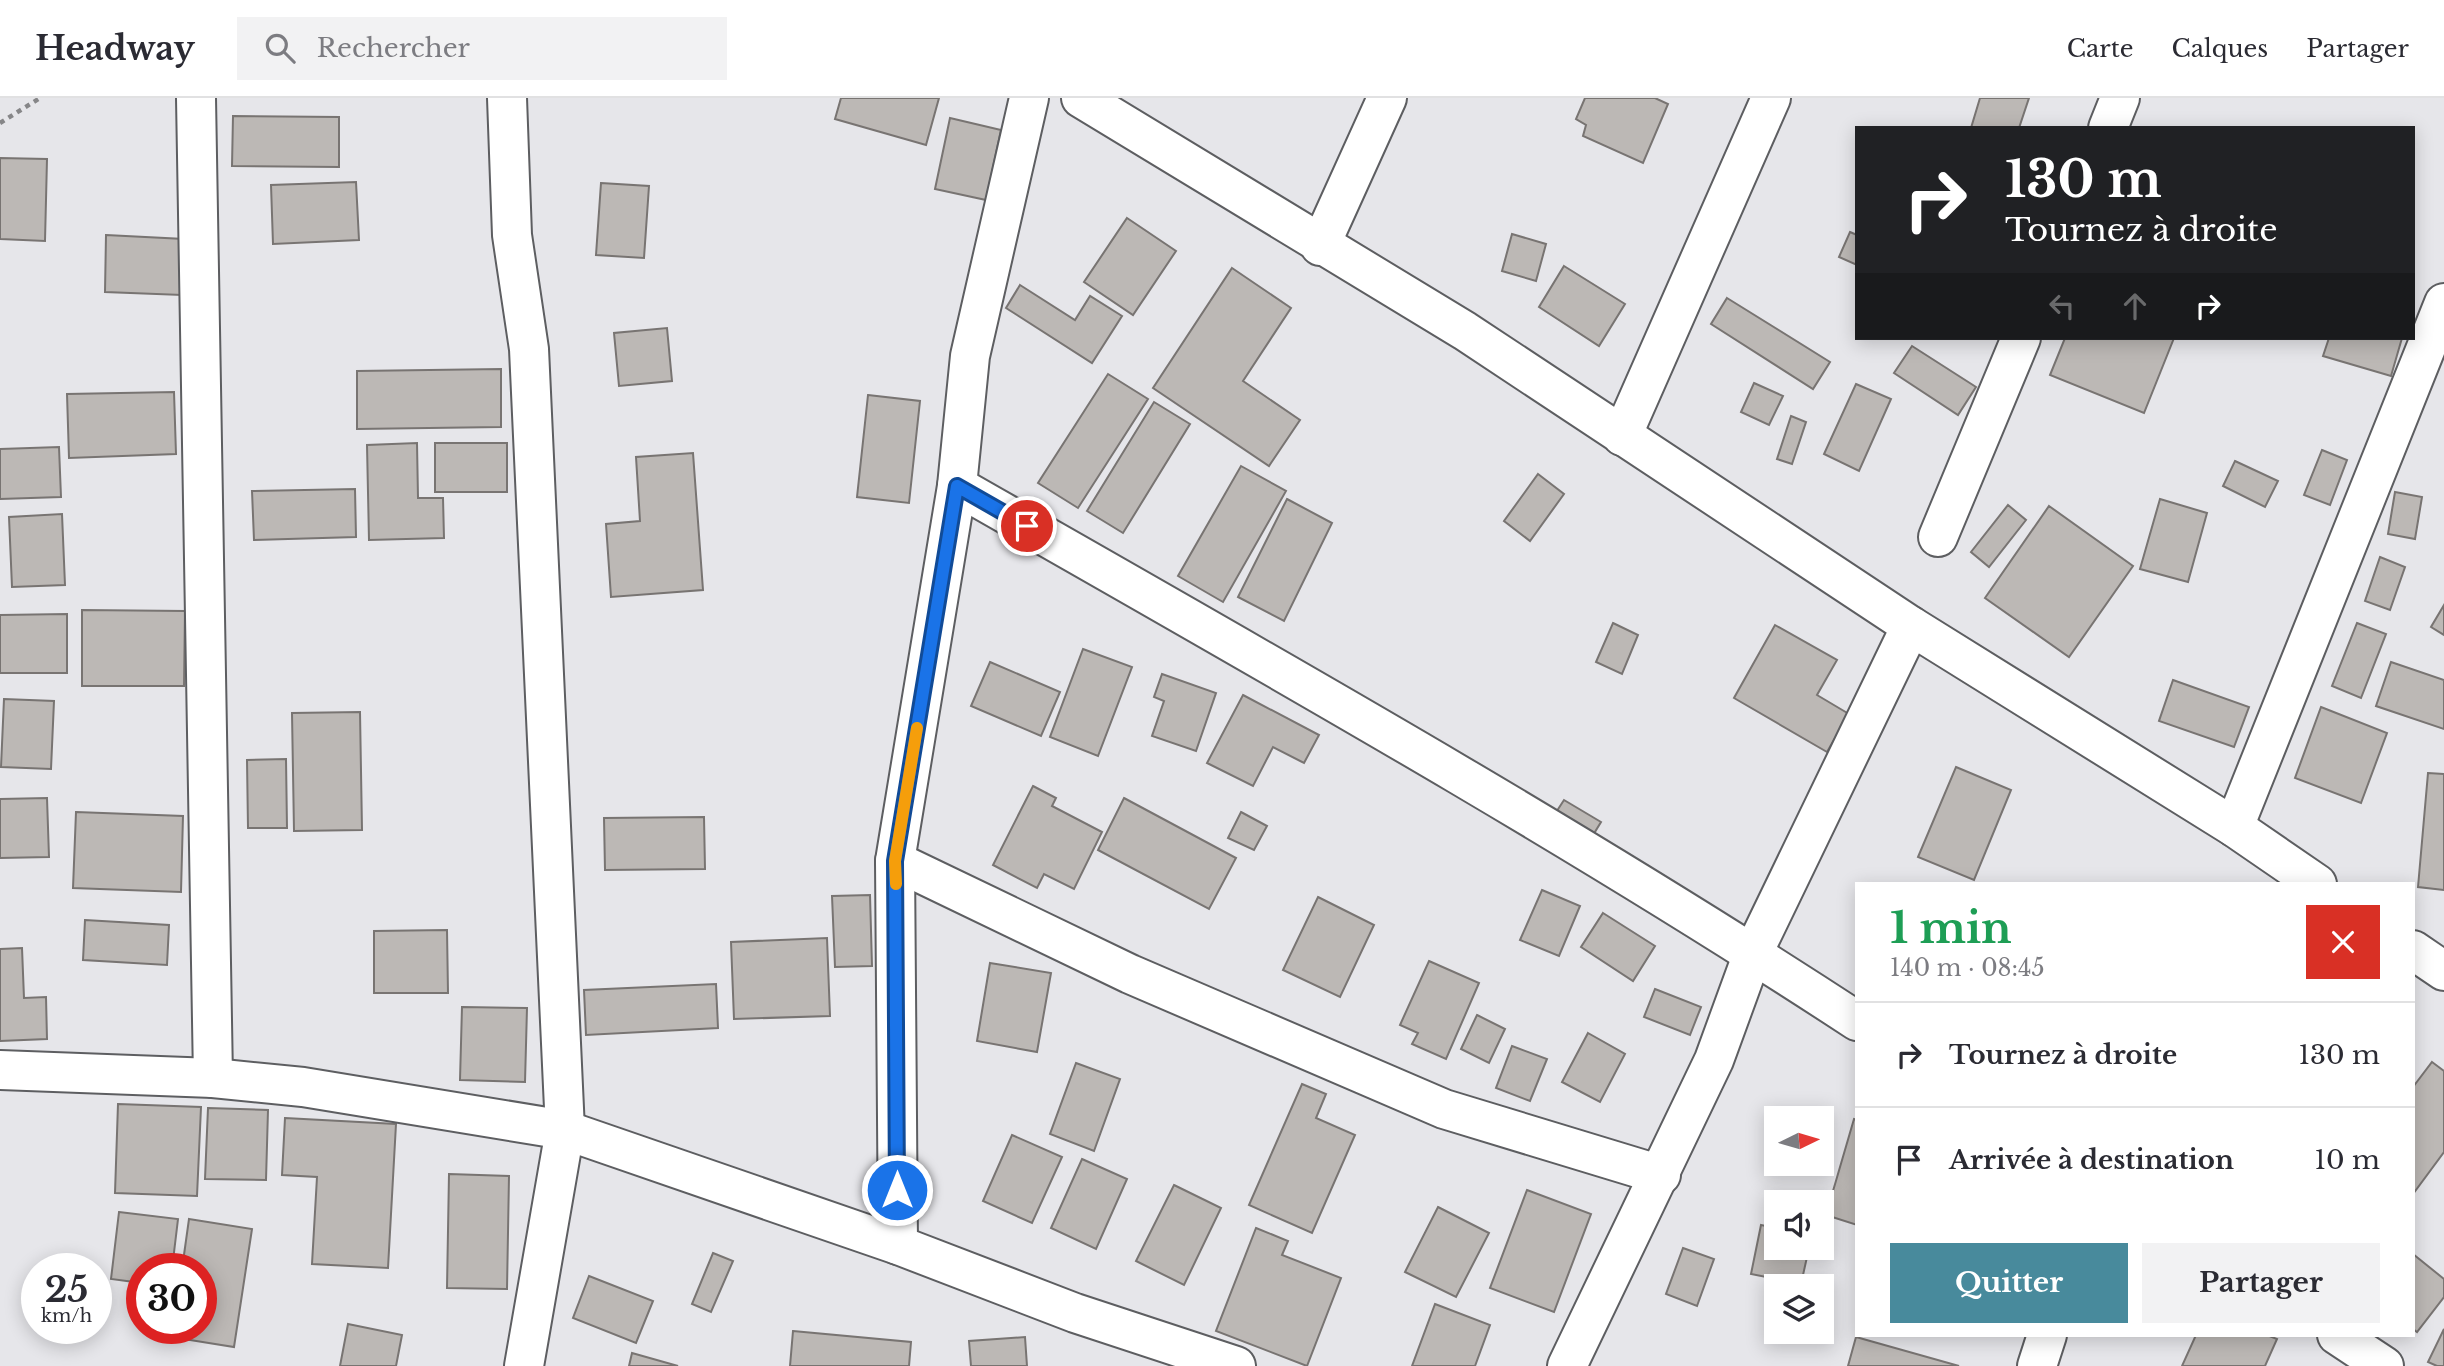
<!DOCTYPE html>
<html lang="fr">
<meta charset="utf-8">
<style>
body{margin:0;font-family:"Libre Baskerville",serif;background:#f2f2f3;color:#2b2b33;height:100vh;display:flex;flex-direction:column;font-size:26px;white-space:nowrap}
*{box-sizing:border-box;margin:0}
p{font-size:23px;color:#7c7c81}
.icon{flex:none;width:38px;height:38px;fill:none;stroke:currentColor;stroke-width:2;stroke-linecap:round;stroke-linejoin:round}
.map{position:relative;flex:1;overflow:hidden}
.side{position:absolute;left:1855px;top:784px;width:560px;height:455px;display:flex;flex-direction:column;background:#fff;border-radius:0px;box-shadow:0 4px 18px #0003}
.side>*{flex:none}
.guide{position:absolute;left:1855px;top:28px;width:560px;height:214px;border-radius:0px;box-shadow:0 4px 18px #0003;background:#202124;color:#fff;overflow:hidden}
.needle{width:46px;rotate:85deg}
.tools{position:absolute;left:1764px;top:1008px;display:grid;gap:14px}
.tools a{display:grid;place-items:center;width:70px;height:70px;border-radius:0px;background:#fff;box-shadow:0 4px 18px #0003;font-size:35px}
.speed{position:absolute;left:21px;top:1155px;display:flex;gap:14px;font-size:35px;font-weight:700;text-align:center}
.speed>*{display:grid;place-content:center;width:91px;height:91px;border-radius:50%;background:#fff;box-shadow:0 4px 18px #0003;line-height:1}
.speed small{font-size:18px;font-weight:400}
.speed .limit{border:10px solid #d22;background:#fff;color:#111}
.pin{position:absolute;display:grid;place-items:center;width:60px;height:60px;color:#fff;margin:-30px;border:4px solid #fff;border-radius:50%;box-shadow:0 2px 7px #0007}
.me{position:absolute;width:77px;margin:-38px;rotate:0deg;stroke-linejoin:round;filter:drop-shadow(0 0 5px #0008)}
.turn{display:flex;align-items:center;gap:24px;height:147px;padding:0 35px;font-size:32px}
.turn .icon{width:91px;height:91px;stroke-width:2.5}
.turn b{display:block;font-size:49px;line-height:60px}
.lanes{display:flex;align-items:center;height:66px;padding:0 35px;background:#0003;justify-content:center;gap:35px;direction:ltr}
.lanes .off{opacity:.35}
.round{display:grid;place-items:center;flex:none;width:74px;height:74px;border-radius:0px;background:#f2f2f3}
.headline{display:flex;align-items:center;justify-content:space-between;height:119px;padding:0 35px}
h1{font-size:42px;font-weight:800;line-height:52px;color:#1e9e55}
.action{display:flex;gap:14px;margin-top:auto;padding:14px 35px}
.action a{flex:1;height:80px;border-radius:0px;background:#488a9c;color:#fff;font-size:28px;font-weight:800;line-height:80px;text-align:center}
.action a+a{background:#f2f2f3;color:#2b2b33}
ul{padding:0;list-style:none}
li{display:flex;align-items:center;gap:21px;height:105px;padding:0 35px;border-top:2px solid #e1e1e2}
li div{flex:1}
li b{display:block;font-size:26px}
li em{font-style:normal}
header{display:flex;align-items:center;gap:42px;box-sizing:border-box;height:98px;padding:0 35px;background:#fff;border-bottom:2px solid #e1e1e2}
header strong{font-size:33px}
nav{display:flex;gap:38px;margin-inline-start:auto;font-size:24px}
.search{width:490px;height:63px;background:#f2f2f3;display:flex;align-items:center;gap:18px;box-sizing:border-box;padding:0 24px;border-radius:0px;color:#7c7c81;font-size:26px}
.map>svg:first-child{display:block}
</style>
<header>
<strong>Headway</strong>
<div class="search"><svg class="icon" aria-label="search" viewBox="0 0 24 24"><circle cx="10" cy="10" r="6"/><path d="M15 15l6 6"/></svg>Rechercher</div>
<nav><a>Carte</a><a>Calques</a><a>Partager</a></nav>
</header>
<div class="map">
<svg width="2444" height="1268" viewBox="0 0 2444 1268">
<rect width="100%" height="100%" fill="#e6e6ea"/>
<g fill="#bcb8b5" stroke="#787472" stroke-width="2">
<path d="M841 0H939L926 47 835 21Z"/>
<path d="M1585 0H1655L1668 6 1643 65 1583 38 1586 27 1576 21Z"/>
<path d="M1980 0H2029L2019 30H1971Z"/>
<path d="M233 18 339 19V69L232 68Z"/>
<path d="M950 20 1001 32 986 102 935 91Z"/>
<path d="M0 60 47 61 45 143 0 141Z"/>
<path d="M356 84 359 142 273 146 271 87Z"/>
<path d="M601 85 649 88 644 160 596 157Z"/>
<path d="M1127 120 1176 153 1133 217 1084 184Z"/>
<path d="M1850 134 1857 137V167L1839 159Z"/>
<path d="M1512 136 1546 146 1536 183 1502 173Z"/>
<path d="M106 137 184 141 182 197 105 194Z"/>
<path d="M1564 168 1625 206 1599 248 1539 209Z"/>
<path d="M1232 170 1291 210 1243 283 1300 322 1269 368 1153 290Z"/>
<path d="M1020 187 1075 222 1090 198 1122 218 1092 265 1006 210Z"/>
<path d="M1727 200 1830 264 1813 291 1711 226Z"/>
<path d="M667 230 672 283 619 288 614 235Z"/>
<path d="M2065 240H2174L2144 315 2050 277Z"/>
<path d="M2329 240H2402L2391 278 2323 258Z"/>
<path d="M1912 248 1976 289 1958 317 1894 275Z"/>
<path d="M501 271V329L357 331V273Z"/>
<path d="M1108 276 1148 301 1078 410 1038 385Z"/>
<path d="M1754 285 1783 298 1769 327 1741 314Z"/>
<path d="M1856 286 1891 301 1859 373 1824 356Z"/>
<path d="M174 294 176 356 69 360 67 296Z"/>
<path d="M868 297 920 303 909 405 857 399Z"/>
<path d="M1154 304 1190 326 1123 435 1087 413Z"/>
<path d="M1791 318 1806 324 1792 366 1777 361Z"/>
<path d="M417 345 418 400H443L444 440 369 442 367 347Z"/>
<rect x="435" y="345" width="72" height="49"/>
<path d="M59 349 61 399 0 401V351Z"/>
<path d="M2322 352 2347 362 2330 407 2304 397Z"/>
<path d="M693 355 703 492 611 499 606 426 640 423 636 359Z"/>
<path d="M2235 363 2278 383 2265 409 2223 388Z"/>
<path d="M1241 368 1286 393 1223 504 1178 478Z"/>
<path d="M1538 376 1564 396 1530 443 1504 423Z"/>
<path d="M355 391 356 439 254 442 252 393Z"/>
<path d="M2395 394 2422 399 2415 441 2388 436Z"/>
<path d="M1287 401 1332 425 1284 523 1238 499Z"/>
<path d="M2160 401 2207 415 2188 484 2140 471Z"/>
<path d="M2008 407 2026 422 1989 469 1971 454Z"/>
<path d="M2049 408 2133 468 2069 559 1985 500Z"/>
<path d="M62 416 65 487 12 489 9 419Z"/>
<path d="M2380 459 2405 469 2390 512 2365 503Z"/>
<path d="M2444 507V537L2431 529Z"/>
<path d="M82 512 185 513 184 588H82Z"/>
<path d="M67 516V575H0V517Z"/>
<path d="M1613 525 1638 537 1622 576 1596 564Z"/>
<path d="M2357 525 2386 536 2361 600 2332 588Z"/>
<path d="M1775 527 1837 562 1817 597 1849 616 1827 654 1734 600Z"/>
<path d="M1083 551 1132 569 1098 658 1050 639Z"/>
<path d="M990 564 1060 594 1041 638 971 608Z"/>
<path d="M2391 564 2444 582V631L2376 608Z"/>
<path d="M1162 576 1216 595 1196 653 1152 638 1164 603 1154 599Z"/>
<path d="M2173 582 2249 609 2234 649 2159 623Z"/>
<path d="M1243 597 1319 637 1304 665 1273 649 1253 688 1207 665Z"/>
<path d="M4 601 54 603 51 671 1 669Z"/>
<path d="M2321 609 2387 635 2361 705 2295 680Z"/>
<path d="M360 614 362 732 294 733 292 615Z"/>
<path d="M286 661 287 730H248L247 662Z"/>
<path d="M1956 669 2011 692 1974 782 1918 759Z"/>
<path d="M2428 675 2444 676V792L2418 789Z"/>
<path d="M1033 688 1056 700 1052 708 1102 734 1074 791 1044 776 1037 790 993 767Z"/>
<path d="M47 700 49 759 0 760V701Z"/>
<path d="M1124 700 1236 760 1209 811 1098 752Z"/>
<path d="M1564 702 1601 724 1590 742 1553 719Z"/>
<path d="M76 714 183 718 181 794 73 790Z"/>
<path d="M1241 714 1267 728 1254 752 1228 740Z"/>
<path d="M704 719 705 771 605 772 604 720Z"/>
<path d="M1542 792 1580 808 1559 858 1520 842Z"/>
<path d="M870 797 872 868 835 869 832 798Z"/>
<path d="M1318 799 1374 827 1340 899 1283 872Z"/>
<path d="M1603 815 1655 848 1633 883 1581 849Z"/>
<path d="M85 822 169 827 167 867 83 862Z"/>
<path d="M447 832 448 895H374V833Z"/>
<path d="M827 840 830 918 734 921 731 844Z"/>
<path d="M22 850 24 900 46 899 47 941 0 943V851Z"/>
<path d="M1429 863 1479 885 1446 961 1412 946 1418 935 1400 927Z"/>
<path d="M990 865 1051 875 1037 954 977 943Z"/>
<path d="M716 886 718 930 586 937 584 892Z"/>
<path d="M1655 891 1701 909 1690 937 1644 919Z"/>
<path d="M462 909 527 910 525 984 460 982Z"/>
<path d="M1477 917 1505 931 1489 965 1461 951Z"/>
<path d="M1588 935 1625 956 1600 1004 1562 984Z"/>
<path d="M1512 948 1547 961 1530 1003 1496 990Z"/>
<path d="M2432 964 2444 973V1054L2413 1096V989Z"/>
<path d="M1076 965 1120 981 1094 1053 1050 1036Z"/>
<path d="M1302 986 1326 996 1316 1020 1355 1037 1312 1135 1249 1107Z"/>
<path d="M118 1006 201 1009 197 1098 115 1095Z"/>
<path d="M208 1010 268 1012 266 1082 205 1081Z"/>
<path d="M285 1020 396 1026 388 1170 312 1166 317 1079 282 1077Z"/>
<path d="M1854 1021 1857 1022V1127L1826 1117Z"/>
<path d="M1012 1037 1062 1059 1032 1125 983 1103Z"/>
<path d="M1082 1061 1127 1081 1096 1151 1051 1130Z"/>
<path d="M449 1076 509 1078 507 1191 447 1190Z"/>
<path d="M1174 1087 1221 1110 1184 1187 1136 1163Z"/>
<path d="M1527 1092 1591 1116 1554 1214 1490 1190Z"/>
<path d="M1438 1109 1489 1135 1456 1199 1405 1174Z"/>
<path d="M119 1114 178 1121 172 1171H142V1185L111 1181Z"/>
<path d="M189 1121 252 1131 234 1249 171 1239 172 1230H201V1171H182Z"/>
<path d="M1761 1127 1776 1130V1150H1809L1801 1186 1751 1176Z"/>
<path d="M1256 1130 1288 1143 1282 1157 1341 1180 1307 1268 1216 1233Z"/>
<path d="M1683 1150 1714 1161 1697 1208 1666 1196Z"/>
<path d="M713 1155 733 1163 711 1214 692 1206Z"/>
<path d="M2413 1156 2444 1181V1199L2417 1234 2413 1231Z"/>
<path d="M589 1178 653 1203 636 1245 573 1220Z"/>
<path d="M1435 1206 1490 1227 1475 1268H1412Z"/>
<path d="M348 1226 402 1237 396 1268H340Z"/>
<path d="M2444 1231V1268H2437L2428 1264Z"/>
<path d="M793 1233 911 1244 909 1268H790Z"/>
<path d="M2196 1237H2267L2277 1241 2265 1268H2182Z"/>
<path d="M1025 1239 1027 1268H971L969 1243Z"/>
<path d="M1856 1239 1959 1268H1848Z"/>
<path d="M632 1255 678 1268H629Z"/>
</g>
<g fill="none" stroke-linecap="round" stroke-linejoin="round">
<g stroke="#5d5e61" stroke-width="42">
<g id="minor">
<path d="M196 0 213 980"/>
<path d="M507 0 512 137 529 251 565 1032 524 1268"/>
<path d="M1081 0 1465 233 1911 528 2234 729 2317 786"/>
<path d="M2108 30 2120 0"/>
<path d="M1320 148 1387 0"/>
<path d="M1622 338 1771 0"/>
<path d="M957 388C1260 561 1565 732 1857 923"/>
<path d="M1938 439 2021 240"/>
<path d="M2234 729 2444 205"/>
<path d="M895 763 1130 876 1444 1011 1661 1077"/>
<path d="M2413 852 2444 873"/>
<path d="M0 972 213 980 303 989 565 1032 898 1147 1075 1215 1236 1268"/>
<path d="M898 1147 895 763 957 388 970 258 1029 0"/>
<path d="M2337 1237 2384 1268"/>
<path d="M1567 1268 1714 962 1753 855 1911 528"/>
<path d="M2037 1268 2047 1237"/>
</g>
</g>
<path stroke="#868688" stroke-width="4.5" stroke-dasharray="5 5" stroke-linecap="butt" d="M0 25 40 0"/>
<use href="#minor" stroke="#fff" stroke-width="38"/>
</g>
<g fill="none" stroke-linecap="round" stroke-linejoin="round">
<g stroke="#114b97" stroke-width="18">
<path id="route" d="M897 1092 895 763 957 388 1027 428"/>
</g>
<use href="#route" stroke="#1a73e8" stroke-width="12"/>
<path stroke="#f59e0b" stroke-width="12" d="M896 786 895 763 917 630"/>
</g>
</svg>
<div class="tools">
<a><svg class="needle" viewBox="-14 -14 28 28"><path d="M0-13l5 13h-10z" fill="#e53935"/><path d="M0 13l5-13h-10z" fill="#7c7c81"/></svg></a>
<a><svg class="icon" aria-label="sound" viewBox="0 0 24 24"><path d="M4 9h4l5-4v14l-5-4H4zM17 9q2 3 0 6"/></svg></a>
<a><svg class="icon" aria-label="layers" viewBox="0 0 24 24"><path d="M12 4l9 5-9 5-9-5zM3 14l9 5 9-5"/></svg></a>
</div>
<div class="speed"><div>25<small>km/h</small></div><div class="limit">30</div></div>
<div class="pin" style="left:1027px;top:428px;background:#d93025"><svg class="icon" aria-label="arrive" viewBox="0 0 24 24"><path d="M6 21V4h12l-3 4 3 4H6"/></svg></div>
<svg class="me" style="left:897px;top:1092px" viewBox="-20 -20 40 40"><circle r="17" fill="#1a73e8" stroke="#fff" stroke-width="3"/><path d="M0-11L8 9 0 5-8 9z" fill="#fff"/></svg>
<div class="guide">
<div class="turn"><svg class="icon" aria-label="right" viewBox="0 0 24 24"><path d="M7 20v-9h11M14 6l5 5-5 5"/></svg><div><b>130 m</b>Tournez à droite</div></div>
<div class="lanes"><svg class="icon off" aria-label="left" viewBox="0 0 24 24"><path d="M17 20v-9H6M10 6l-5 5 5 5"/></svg><svg class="icon off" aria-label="ahead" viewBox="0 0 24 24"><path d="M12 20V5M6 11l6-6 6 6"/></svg><svg class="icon" aria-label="right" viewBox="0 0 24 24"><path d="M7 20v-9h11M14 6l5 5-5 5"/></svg></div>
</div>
<section class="side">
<div class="headline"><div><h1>1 min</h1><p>140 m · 08:45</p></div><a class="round" style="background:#d93025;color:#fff"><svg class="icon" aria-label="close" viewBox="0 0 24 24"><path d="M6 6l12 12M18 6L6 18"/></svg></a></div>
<ul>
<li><svg class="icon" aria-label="right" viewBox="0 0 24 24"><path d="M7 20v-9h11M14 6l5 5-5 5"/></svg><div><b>Tournez à droite</b></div><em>130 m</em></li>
<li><svg class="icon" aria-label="arrive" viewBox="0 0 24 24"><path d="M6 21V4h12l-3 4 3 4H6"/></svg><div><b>Arrivée à destination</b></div><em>10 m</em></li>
</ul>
<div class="action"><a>Quitter</a><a>Partager</a></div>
</section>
</div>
